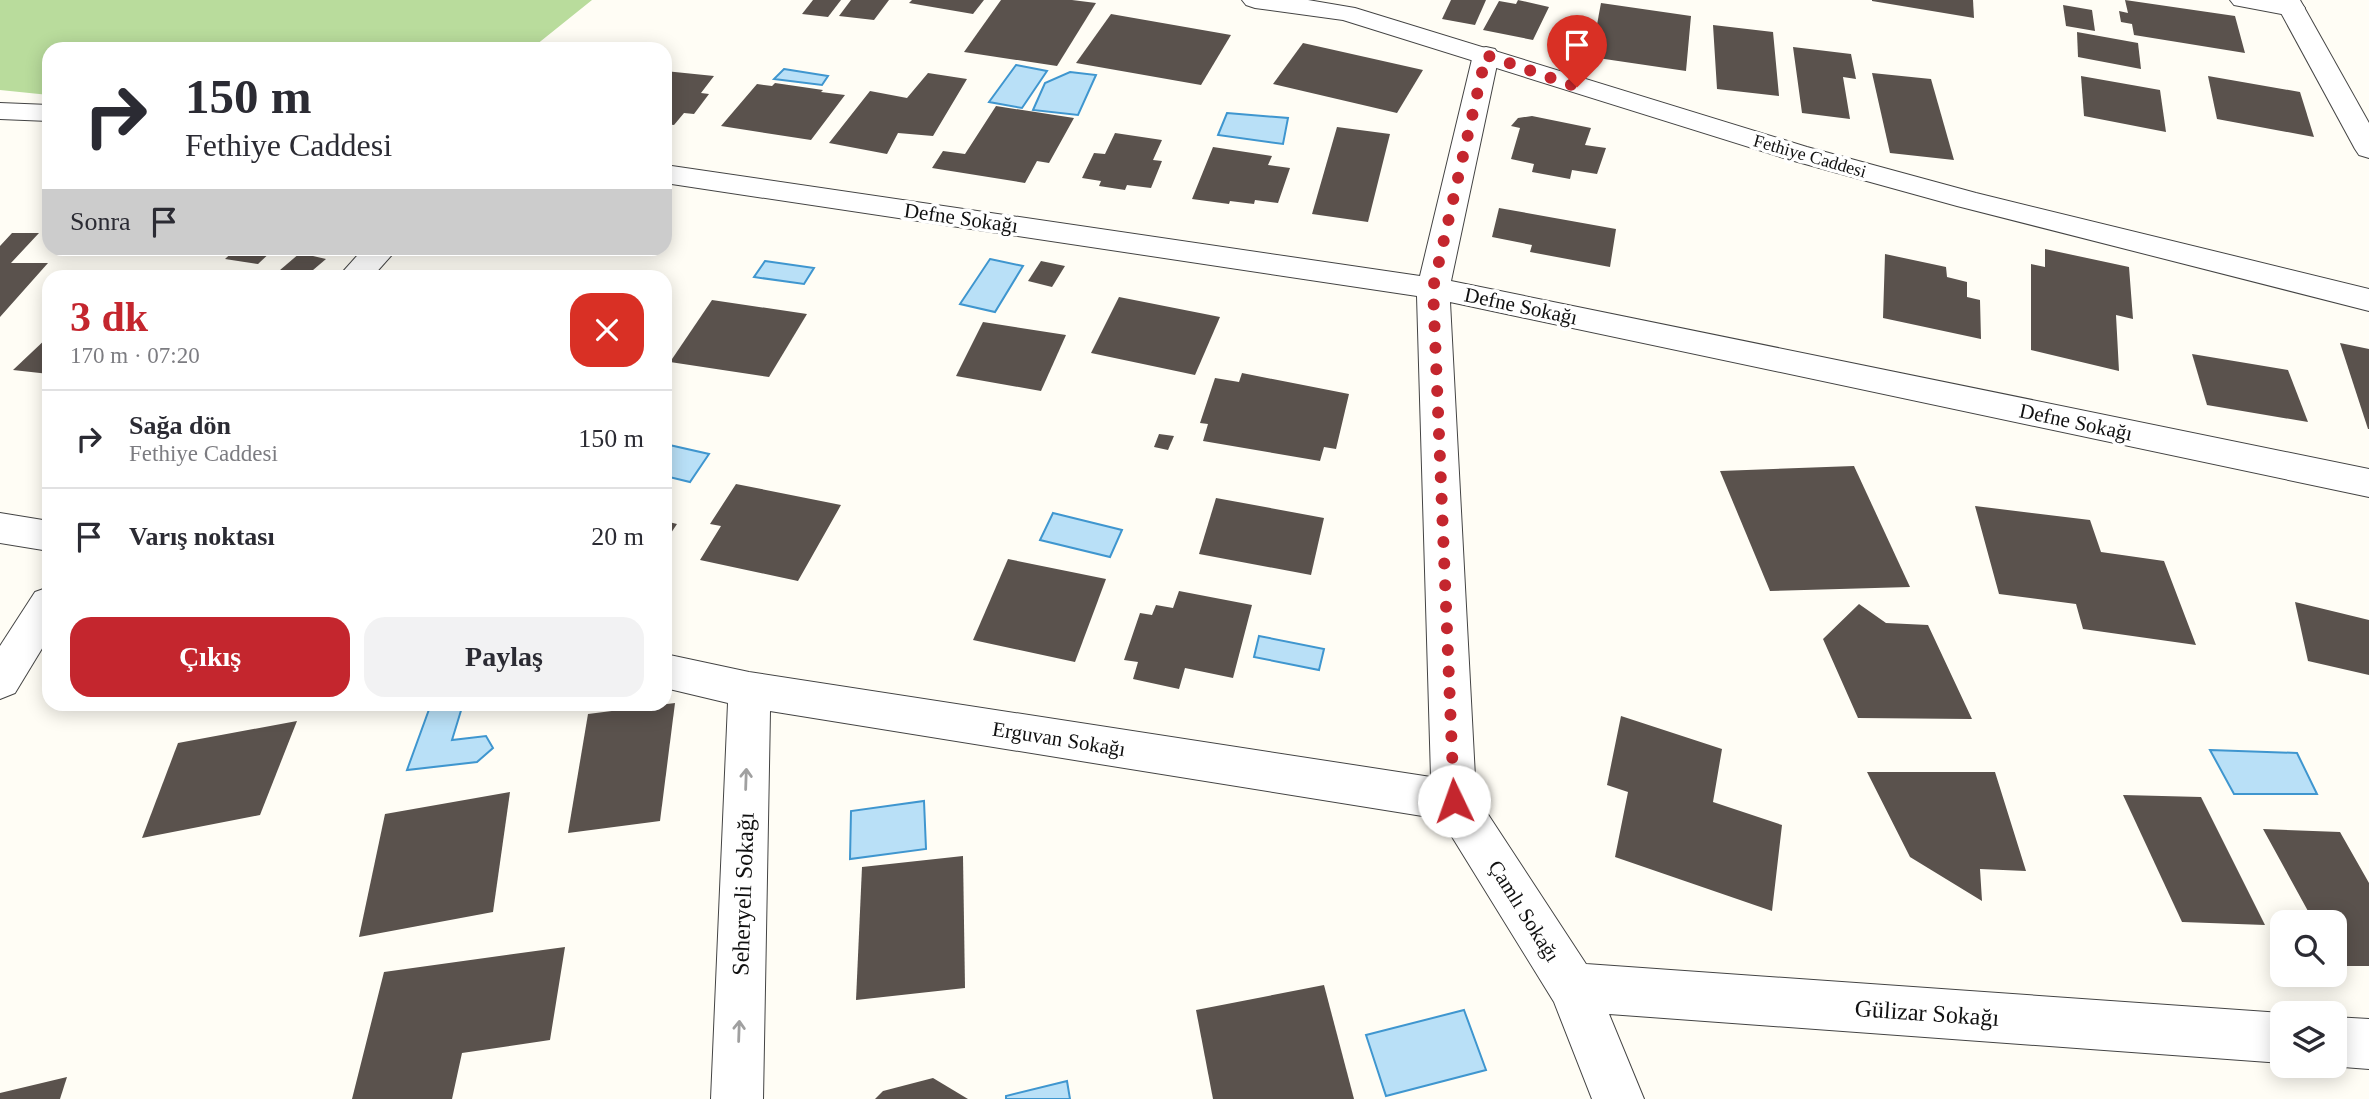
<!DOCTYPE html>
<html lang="tr">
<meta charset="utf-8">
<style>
body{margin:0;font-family:Georgia,serif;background:#f2f2f3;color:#2b2b33;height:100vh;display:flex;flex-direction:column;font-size:26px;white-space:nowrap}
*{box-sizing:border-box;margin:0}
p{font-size:23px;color:#7c7c81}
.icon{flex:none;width:38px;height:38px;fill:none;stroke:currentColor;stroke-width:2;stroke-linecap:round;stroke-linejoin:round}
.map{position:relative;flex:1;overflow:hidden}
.panel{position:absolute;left:42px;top:270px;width:630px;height:441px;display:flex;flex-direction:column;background:#fff;border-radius:21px;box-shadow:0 4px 18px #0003}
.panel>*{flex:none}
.top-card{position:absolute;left:42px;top:42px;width:630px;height:214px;border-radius:21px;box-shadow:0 4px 18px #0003;background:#fff;color:#2b2b33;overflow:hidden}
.fabs{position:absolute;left:2270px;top:910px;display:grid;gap:14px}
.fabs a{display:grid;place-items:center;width:77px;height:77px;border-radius:14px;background:#fff;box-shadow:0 4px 18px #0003;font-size:35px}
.pin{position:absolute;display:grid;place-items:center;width:60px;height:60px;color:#fff;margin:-72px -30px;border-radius:50% 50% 50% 0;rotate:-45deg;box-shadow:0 0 7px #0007}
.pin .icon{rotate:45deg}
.me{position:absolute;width:77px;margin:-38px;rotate:357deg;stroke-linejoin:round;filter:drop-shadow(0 0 5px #0008)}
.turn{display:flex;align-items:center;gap:24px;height:147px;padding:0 28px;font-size:32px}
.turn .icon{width:91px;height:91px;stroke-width:2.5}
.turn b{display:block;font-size:49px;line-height:60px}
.then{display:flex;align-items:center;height:66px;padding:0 28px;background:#0003;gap:14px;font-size:26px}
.round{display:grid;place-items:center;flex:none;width:74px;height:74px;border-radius:21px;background:#f2f2f3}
.head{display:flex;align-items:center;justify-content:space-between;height:119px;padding:0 28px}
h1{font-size:42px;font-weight:600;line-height:52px;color:#c4262e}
.primary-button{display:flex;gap:14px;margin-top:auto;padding:14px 28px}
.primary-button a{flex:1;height:80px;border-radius:21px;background:#c4262e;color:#fff;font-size:28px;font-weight:600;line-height:80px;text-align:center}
.primary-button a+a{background:#f2f2f3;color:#2b2b33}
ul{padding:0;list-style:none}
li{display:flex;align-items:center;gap:21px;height:98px;padding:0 28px;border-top:2px solid #e1e1e2}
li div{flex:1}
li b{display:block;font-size:26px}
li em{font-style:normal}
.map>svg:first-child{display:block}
</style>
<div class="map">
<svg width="2369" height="1099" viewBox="0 0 2369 1099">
<rect width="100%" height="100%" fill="#fffdf5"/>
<path fill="#b9dc9c" d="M0 0H592L531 49H49V95L0 90Z"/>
<g fill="#b9e0f7" stroke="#3f96cf" stroke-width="2">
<path d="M1016 65 1047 71 1022 108 989 102Z"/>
<path d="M784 69 828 76 822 85 774 79Z"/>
<path d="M1070 72 1096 75 1078 115 1033 110 1045 83Z"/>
<path d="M1227 113 1288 118 1283 144 1218 135Z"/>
<path d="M990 259 1023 266 995 312 960 304Z"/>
<path d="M765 261 814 268 804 284 754 277Z"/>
<path d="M665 444 709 454 690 482 665 476Z"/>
<path d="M1053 513 1122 530 1110 557 1040 540Z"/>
<path d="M1259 636 1324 649 1319 670 1254 657Z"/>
<path d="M431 704H463L452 740 486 736 493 748 477 762 407 770Z"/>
<path d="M2210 750 2297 753 2317 794H2234Z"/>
<path d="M924 801 926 849 850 859 851 811Z"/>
<path d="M1464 1010 1486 1070 1386 1096 1366 1035Z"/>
<path d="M1067 1081 1070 1099H1006V1096Z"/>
</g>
<g fill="#5a524d">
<path d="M813 0H841L828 17 802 14Z"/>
<path d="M851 0H889L874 20 839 16Z"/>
<path d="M912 0H984L973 14 909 3Z"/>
<path d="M1001 0H1072L1096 3 1057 66 964 52Z"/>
<path d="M1451 0H1486L1475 25 1442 19Z"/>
<path d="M1518 0 1549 7 1533 40 1483 30 1499 1 1516 4Z"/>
<path d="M1872 0H1973L1974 18 1872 1Z"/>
<path d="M2125 0 2235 16 2245 53 2134 35 2132 24 2121 22 2119 11 2128 13Z"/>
<path d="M1601 3 1691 16 1686 71 1591 57Z"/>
<path d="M2063 5 2092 10 2095 31 2066 26Z"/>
<path d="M1111 14 1231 35 1201 85 1076 63Z"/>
<path d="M1713 25 1773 32 1779 96 1717 89Z"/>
<path d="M2077 32 2138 43 2141 69 2078 57Z"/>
<path d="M1303 43 1423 70 1397 113 1273 84Z"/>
<path d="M1793 47 1851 54 1856 79 1843 77 1850 119 1802 113Z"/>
<path d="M665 71 714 76 701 93 709 94 694 114 684 113 674 125 665 124Z"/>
<path d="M928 73 967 79 933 136 898 133 887 154 829 143 870 91 907 98Z"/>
<path d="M1872 73 1931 79 1954 160 1890 153Z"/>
<path d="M2081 76 2160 90 2166 132 2084 116Z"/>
<path d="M2208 76 2300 92 2314 137 2217 119Z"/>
<path d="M775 83 823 90 821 92 845 95 811 140 721 126 757 84 772 86Z"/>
<path d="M996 106 1074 118 1049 163 1037 161 1025 183 932 168 943 151 965 154Z"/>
<path d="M1532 116 1591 128 1585 145 1606 148 1597 174 1572 170 1570 179 1532 172 1534 164 1511 159 1520 128 1511 126 1518 118Z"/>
<path d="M1337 127 1390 134 1368 222 1312 214Z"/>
<path d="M1115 133 1162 140 1153 160 1162 161 1151 188 1127 185 1125 190 1099 186 1101 181 1082 178 1094 153 1105 154Z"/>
<path d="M1213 147 1272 156 1268 165 1290 168 1278 203 1255 200 1254 204 1230 201 1229 204 1192 199Z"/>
<path d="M1499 208 1616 229 1610 267 1530 252 1532 245 1492 237Z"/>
<path d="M12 233H39L11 263H48L0 317V246Z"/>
<path d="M237 248H275L258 264 225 259Z"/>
<path d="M2045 249 2129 267 2133 319 2116 315 2119 371 2031 350V264L2045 267Z"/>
<path d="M300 253 326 259 306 276H273Z"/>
<path d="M1885 254 1946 267 1947 277 1967 282V297L1980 300 1981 339 1883 318Z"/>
<path d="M1041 261 1065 266 1052 287 1028 281Z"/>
<path d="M1119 297 1220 317 1195 375 1091 353Z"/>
<path d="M712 300 807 314 769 377 670 362Z"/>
<path d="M983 322 1066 335 1041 391 956 376Z"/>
<path d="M49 336V374L13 370Z"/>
<path d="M2340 343 2369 349V429H2368Z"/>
<path d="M2192 354 2288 370 2308 422 2207 405Z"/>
<path d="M1242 373 1349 394 1336 449 1324 447 1320 461 1203 441 1208 424 1200 423 1215 378 1239 382Z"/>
<path d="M1159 434 1174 436 1168 450 1154 447Z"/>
<path d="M1854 466 1910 587 1770 591 1720 471Z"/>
<path d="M736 484 841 505 798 581 700 560 721 526 710 524Z"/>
<path d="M1216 498 1324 518 1311 575 1199 554Z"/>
<path d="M1975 506 2090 520 2101 552 2164 561 2196 645 2083 629 2076 604 1999 594Z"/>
<path d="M665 521 677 524 665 542Z"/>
<path d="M1008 559 1106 579 1075 662 973 640Z"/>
<path d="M1179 591 1252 605 1233 678 1185 668 1179 689 1133 679 1138 662 1124 660 1140 613 1152 615 1156 605 1173 608Z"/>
<path d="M2295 602 2369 620V675L2308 661Z"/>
<path d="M1859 604 1886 623 1928 625 1972 719 1858 718 1823 639Z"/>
<path d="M675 703 660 821 568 833 588 714Z"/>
<path d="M1621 716 1722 749 1713 802 1782 825 1772 911 1615 857 1628 792 1607 785Z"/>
<path d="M297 721 260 815 142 838 178 743Z"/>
<path d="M1867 772H1995L2026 871 1980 869 1982 901 1910 857Z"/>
<path d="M510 792 493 912 359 937 385 814Z"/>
<path d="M2123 795 2201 797 2265 925 2182 922Z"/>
<path d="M2263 829 2340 832 2369 883V966H2338L2334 960V922H2314Z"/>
<path d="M963 856 965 988 856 1000 862 867Z"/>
<path d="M565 947 550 1040 462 1053 452 1099H352L384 972Z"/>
<path d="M1324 985 1354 1099H1213L1196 1010Z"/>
<path d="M67 1077 60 1099H0V1093Z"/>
<path d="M933 1078 968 1099H875L883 1091Z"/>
</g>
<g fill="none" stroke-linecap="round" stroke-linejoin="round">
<g stroke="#444" stroke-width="2">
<g id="minor">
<path d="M2230 0H2290L2301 3 2305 8 2301 13 2292 16 2234 5Z"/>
<path d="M1486 47 1495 49 1499 55 1451 281 2369 469V497L1450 302 1476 796 1586 964 2282 1013V1063L1609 1014 1644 1099H1592L1554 1002 1441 819 770 711 763 1099H711L728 703 665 688V654L749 672 1431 777 1417 296 665 183V165L1420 276 1473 55 1477 49Z"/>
<path d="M0 103 49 105V121L0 119Z"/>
<path d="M364 248H398L373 276H339Z"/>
<path d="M0 513 49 521V551L0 543Z"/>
<path d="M49 587V637L15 693 0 699V646L35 592Z"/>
<path d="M2334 1017 2369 1019V1069L2330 1066H2334Z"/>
</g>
</g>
<g stroke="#444" stroke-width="2">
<g id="tertiary">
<path d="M1242 0H1308L1355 8 1807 147 1976 193 2369 289V311L1957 206 1787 159 1343 20 1255 8 1246 5Z"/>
<path d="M2274 0H2300L2369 123V158L2359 155 2355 149Z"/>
</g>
</g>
<use href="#minor" fill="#fff" fill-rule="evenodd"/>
<use href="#tertiary" fill="#fff" fill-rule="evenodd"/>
</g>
<defs><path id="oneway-shaft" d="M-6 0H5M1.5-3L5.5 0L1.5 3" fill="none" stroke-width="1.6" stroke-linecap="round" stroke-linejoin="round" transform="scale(1.75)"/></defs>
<g stroke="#a0a0a0">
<use href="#oneway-shaft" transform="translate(746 779) rotate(-88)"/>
<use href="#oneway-shaft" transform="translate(739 1031) rotate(-88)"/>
</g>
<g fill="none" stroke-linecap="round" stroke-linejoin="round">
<path stroke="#c4262e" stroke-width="12" stroke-dasharray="0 21.6" d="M1454 801 1433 288 1486 55 1577 87"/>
</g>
<g text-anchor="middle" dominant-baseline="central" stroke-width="7" stroke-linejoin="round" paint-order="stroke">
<g font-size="18" fill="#111" stroke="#fff">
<text transform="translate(1810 156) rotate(16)">Fethiye Caddesi</text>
</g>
<g font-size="21" fill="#111" stroke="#fff">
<text transform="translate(961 218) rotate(8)">Defne Sokağı</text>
<text transform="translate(1521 306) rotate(12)">Defne Sokağı</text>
<text transform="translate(2076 422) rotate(12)">Defne Sokağı</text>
<text transform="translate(1059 739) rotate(9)">Erguvan Sokağı</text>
<text transform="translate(1524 911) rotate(58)">Çamlı Sokağı</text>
</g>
<g font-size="24" fill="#111" stroke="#fff">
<text transform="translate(743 894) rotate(-88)">Seheryeli Sokağı</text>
<text transform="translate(1927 1013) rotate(4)">Gülizar Sokağı</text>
</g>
</g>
</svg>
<div class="fabs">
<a><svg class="icon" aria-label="search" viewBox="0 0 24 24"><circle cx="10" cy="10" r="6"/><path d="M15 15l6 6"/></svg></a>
<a><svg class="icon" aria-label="layers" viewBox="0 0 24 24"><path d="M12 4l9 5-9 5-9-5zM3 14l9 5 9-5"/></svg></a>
</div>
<div class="pin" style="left:1577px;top:87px;background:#d93025"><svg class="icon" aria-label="arrive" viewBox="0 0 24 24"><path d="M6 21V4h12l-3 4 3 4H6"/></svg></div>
<svg class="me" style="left:1454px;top:801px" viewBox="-20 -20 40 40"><circle r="19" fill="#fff"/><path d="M0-13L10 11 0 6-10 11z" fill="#c4262e"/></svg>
<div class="top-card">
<div class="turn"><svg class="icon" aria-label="right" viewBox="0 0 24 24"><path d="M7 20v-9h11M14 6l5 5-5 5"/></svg><div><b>150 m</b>Fethiye Caddesi</div></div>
<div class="then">Sonra<svg class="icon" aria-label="arrive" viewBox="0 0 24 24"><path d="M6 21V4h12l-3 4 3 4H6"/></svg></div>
</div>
<section class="panel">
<div class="head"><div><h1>3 dk</h1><p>170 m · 07:20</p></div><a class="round" style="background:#d93025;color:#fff"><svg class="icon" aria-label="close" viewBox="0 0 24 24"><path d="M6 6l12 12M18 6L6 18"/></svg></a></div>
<ul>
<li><svg class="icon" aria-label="right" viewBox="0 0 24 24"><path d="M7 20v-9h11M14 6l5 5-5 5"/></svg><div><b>Sağa dön</b><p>Fethiye Caddesi</p></div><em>150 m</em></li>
<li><svg class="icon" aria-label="arrive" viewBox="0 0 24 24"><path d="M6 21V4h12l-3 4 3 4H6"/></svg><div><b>Varış noktası</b></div><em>20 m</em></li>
</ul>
<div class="primary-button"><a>Çıkış</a><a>Paylaş</a></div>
</section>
</div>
